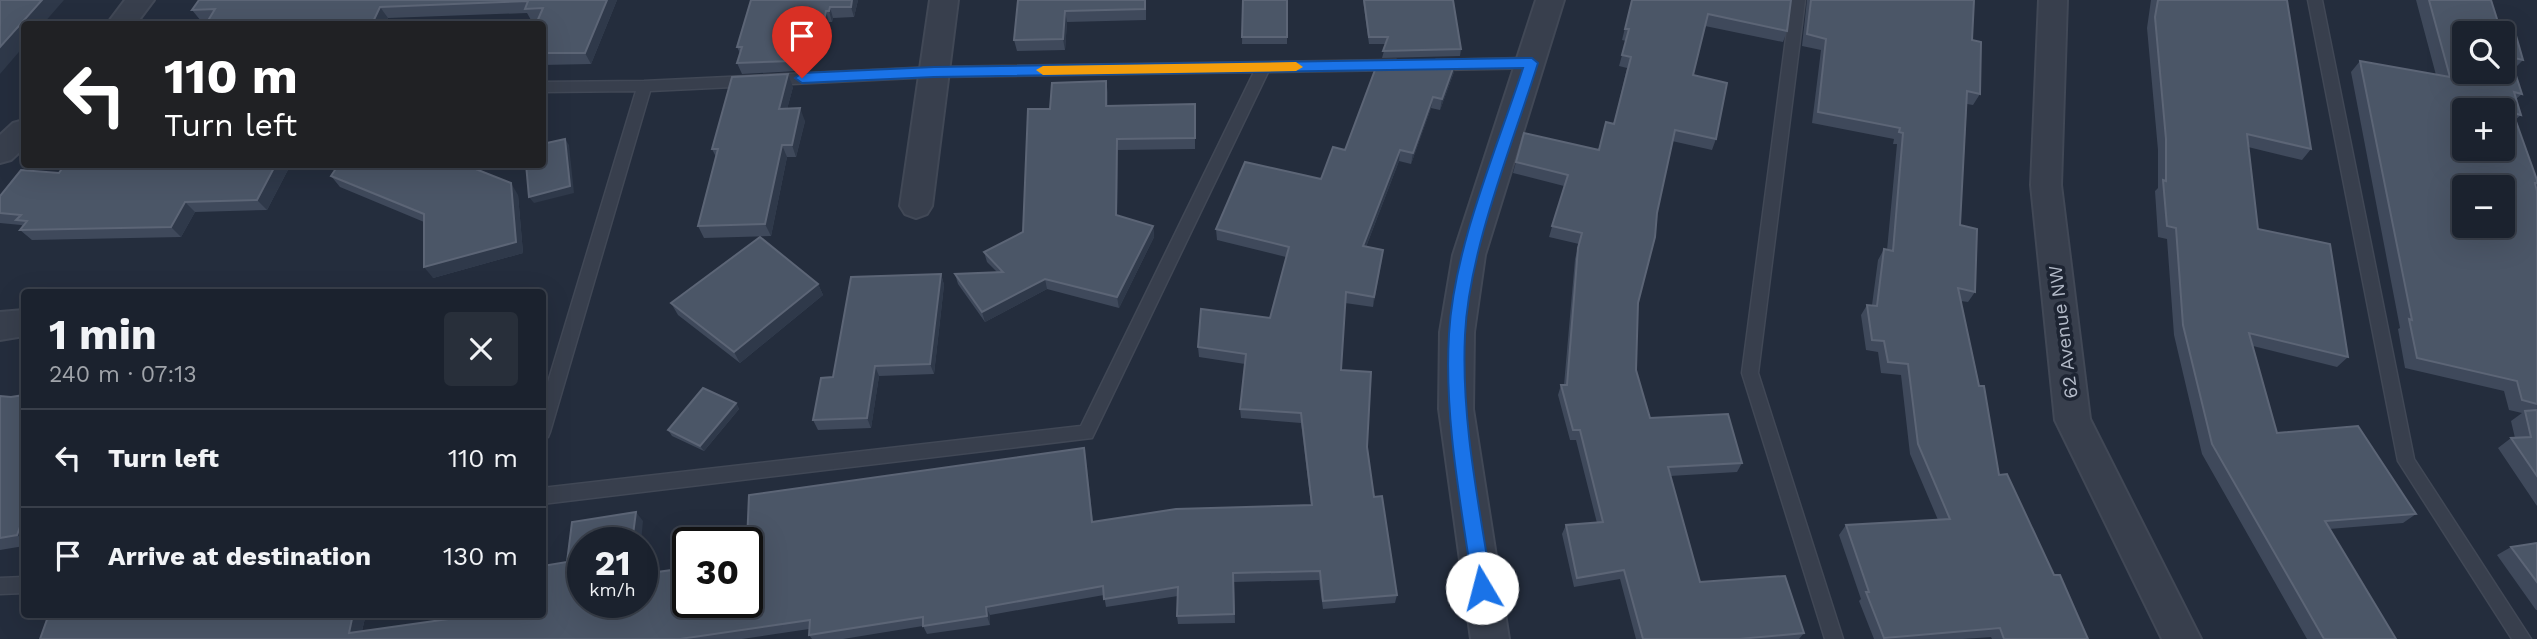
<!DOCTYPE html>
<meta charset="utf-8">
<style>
body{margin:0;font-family:"Work Sans",sans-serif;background:#282f3a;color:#f1f3f6;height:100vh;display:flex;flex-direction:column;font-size:26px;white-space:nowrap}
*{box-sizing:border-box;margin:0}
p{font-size:23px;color:#a0a4aa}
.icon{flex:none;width:38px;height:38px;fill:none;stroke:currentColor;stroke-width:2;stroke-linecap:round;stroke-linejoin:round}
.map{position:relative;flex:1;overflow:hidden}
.details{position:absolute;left:21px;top:289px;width:525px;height:329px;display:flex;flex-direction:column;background:#1b222e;border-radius:7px;box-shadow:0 7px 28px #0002,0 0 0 2px #393f4a}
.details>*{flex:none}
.top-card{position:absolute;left:21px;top:21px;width:525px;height:147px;border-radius:7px;box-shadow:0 7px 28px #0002,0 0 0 2px #393f4a;background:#202124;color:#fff;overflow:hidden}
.controls{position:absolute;left:2452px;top:21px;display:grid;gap:14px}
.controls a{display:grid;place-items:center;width:63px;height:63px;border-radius:7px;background:#1b222e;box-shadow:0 7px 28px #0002,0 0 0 2px #393f4a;font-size:35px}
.speed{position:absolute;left:567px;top:527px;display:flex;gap:14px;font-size:35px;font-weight:700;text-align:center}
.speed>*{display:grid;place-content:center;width:91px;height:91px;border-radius:50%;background:#1b222e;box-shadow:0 7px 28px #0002,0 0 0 2px #393f4a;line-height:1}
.speed small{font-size:18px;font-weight:400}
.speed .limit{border:4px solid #111;border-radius:10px;background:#fff;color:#111}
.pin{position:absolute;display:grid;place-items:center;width:60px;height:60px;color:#fff;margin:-72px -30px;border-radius:50% 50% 50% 0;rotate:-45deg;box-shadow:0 0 7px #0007}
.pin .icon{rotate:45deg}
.me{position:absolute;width:77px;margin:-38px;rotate:352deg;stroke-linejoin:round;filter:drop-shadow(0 0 5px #0008)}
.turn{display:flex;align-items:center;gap:24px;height:147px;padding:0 28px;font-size:32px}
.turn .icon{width:91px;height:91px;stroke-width:2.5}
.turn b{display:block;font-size:49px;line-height:60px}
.round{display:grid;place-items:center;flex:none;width:74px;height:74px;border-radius:7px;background:#282f3a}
.overview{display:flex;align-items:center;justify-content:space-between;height:119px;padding:0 28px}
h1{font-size:42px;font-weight:700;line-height:52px}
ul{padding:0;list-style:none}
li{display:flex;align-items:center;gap:21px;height:98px;padding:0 28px;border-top:2px solid #393f4a}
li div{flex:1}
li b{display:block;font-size:26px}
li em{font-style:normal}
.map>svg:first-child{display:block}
</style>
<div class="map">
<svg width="2537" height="639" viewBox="0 0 2537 639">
<rect width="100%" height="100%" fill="#242d3d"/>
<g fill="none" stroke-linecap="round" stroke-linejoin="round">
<g stroke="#414856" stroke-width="3">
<g id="lane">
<path d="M1791 0H1805L1758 373 1843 639H1825L1742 373Z"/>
<path d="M2308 0H2322L2414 459 2531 639H2512L2398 461Z"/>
<path d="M1532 58 1539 63 1532 68 1436 70 1429 65 1436 60Z"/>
<path d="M1396 60 1403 65 1396 70 1268 72 1092 438 542 504V488L1081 426 1254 72 934 77 650 91 550 432 548 437 542 439V402L636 91 542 92V82L644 81 934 67Z"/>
<path d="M24 577V593L0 594V578Z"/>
</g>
</g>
<g stroke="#414856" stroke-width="4">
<g id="street">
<path d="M125 0H154L136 24H107Z"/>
<path d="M930 0H958L932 206 927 214 916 218 905 214 900 206Z"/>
<path d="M1536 0H1564L1485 255 1474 332 1473 409 1509 639H1471L1439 409 1440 332 1453 255Z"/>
<path d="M2039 0H2067L2061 185 2090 419 2201 639H2162L2055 420 2031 185Z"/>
<path d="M24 120V148L11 160 0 163V135L13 123Z"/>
<path d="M24 310V336L0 340V312Z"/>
</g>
</g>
<use href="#lane" fill="#383f4d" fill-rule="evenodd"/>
<use href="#street" fill="#383f4d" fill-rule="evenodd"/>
</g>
<g fill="#3f495b">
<path d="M199 0H617L591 64 542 65V24L538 19 531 20 527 13 388 18 385 24H206L208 21H201L192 10Z"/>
<path d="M751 0H858L854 17 833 18 832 22H829L822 55 800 56 796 71 742 74 737 63 740 53 737 47Z"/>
<path d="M1018 0H1146V20L1067 22 1065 50 1017 51 1014 40Z"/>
<path d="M1243 0H1287V44H1242Z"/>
<path d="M1363 0H1453L1461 49 1460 56 1382 58 1386 44H1369Z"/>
<path d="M1632 0H1791L1787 31 1783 42 1705 26 1693 75 1716 139 1712 150 1672 141 1638 303 1636 370 1650 418 1742 463 1737 472 1670 476 1700 582 1804 633 1799 639H1636L1620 579 1574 587 1562 534 1566 525 1597 523 1576 440H1570L1558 395 1561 385H1564L1575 259 1579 244 1549 237 1564 186 1513 173 1516 162 1598 150 1614 124 1627 68 1619 66 1626 41 1622 40Z"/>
<path d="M1807 0H1974L1972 40 1980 94 1973 105 1967 104 1960 225 1975 292 1968 302 1961 301 1999 475 2054 575 2088 639H1992L1991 637 1963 639H1874L1859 601 1861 599 1839 535 1846 525 1938 520 1910 454 1901 375 1881 373 1878 352 1866 350 1861 315 1867 305H1872L1878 260 1884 249 1887 250 1897 144H1893L1894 139 1812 123 1821 50 1802 46Z"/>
<path d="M2151 0H2287L2311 149 2302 160 2248 147 2258 229 2348 357 2337 367 2253 346 2277 433 2416 514 2403 523 2329 529 2396 639H2307L2202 454 2174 335 2167 239 2158 237 2155 191 2158 188V150L2147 28Z"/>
<path d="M2416 0H2491L2498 22 2523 60 2514 69 2522 94 2516 99 2521 115 2515 120 2537 180V185L2536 186 2537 191V506L2498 448 2511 438H2515L2511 421 2522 413 2509 410 2504 391 2405 368 2398 329 2400 328 2351 72 2360 61 2436 75Z"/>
<path d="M1454 72 1440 110 1431 108 1411 164 1399 161 1366 247 1383 250 1373 307 1345 303 1341 370 1367 447 1374 497 1397 595 1395 603 1323 609 1319 580 1234 582 1235 623 1178 624 1177 616 1178 596 1106 607 1104 595 990 615V625L927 634 923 626 843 639H812L809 635V629L742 639H40L49 614H366L362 631 542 614 567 562 643 521 583 602H688L1084 448 1093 522 1311 505 1301 423 1241 418 1240 409 1245 364 1199 357 1198 347 1270 318 1286 257 1217 240 1216 229 1321 179 1345 150Z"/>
<path d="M793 87 787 109 805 121 796 157H787L771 236 704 238 698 226 716 157 712 149Z"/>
<path d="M1108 92V106L1195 104V149L1118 150 1117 215 1153 226 1154 237 1119 308 1047 289 985 322 958 284 955 274 997 272 987 262 984 252 1023 232 1050 109Z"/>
<path d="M291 164 267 210 195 212 181 237 32 240 20 230 23 226 21 225 0 223V196L59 173Z"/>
<path d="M331 176 518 195 523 253 433 278 424 222 340 187Z"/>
<path d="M941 274 944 285 934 374 879 376 871 428 818 430 813 420 833 377Z"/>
<path d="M818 284 823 295 740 363 678 315 671 303Z"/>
<path d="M24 395V546L0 550V396L11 397Z"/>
<path d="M736 403 739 409 704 451 672 436 668 430Z"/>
<path d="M2537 543V610H2536L2497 555 2511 547Z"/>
</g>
<g fill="#2f394a">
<path d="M42 0H64L43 24H24V46L0 74V47Z"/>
<path d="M607 0H617L591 64 585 53Z"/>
<path d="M852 0H858L854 17 851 7Z"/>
<path d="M380 7 388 18 385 24H372Z"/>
<path d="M830 7 833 18 832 22 829 11Z"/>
<path d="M826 11 829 22 822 55 819 45Z"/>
<path d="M1065 11 1067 22 1065 50 1063 39Z"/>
<path d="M796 46 800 56 796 71 792 61Z"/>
<path d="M1456 60 1454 72 1440 110 1442 99Z"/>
<path d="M788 74 793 87 784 121 779 109Z"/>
<path d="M1106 81 1108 92V117L1106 106Z"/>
<path d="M1433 97 1431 108 1411 164 1413 153Z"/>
<path d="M800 108 805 121 796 157 792 145Z"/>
<path d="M565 139 569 145 574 193 534 203 529 197Z"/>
<path d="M1117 139 1118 150 1117 226 1116 215Z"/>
<path d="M782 145 787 157 771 236 765 224Z"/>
<path d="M1400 150 1399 161 1362 257 1363 246Z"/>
<path d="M276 164H291L267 210 257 200Z"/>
<path d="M511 183 518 195 523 253 433 278 424 267Z"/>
<path d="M185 202 195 212 181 237 171 227Z"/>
<path d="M1153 226 1154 237 1119 308 1117 297Z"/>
<path d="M1383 250 1382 260 1373 307 1374 297Z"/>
<path d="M941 274 944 285 934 374 930 364Z"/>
<path d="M1045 279 1047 289 985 322 982 312Z"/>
<path d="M818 284 823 295 740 363 734 352Z"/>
<path d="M875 366 879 376 871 428 867 418Z"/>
<path d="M736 403 739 409 704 451 700 446Z"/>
<path d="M1084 448 1086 457 1094 531 1092 522Z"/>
<path d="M636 512 643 521 641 542H632Z"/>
<path d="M24 516V540L17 535Z"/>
<path d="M986 607 990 615V625L987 616Z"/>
<path d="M353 614H366L360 639 349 633Z"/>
</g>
<g fill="#4b5667" stroke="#5c6576" stroke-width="2" fill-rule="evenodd">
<path d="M0 0H42L0 47Z"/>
<path d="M199 0H607L585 53H542V24H536L543 8 525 9 528 1 380 7 372 24H206L215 9 192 10Z"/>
<path d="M751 0H852L851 7H830L829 11H826L819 45 796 46 792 61 737 63 742 47H737Z"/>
<path d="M1018 0H1145V9L1065 11 1063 39 1014 40Z"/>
<path d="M1243 0H1287V37H1242Z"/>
<path d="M1364 0H1453L1461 49 1383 51 1388 37H1369Z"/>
<path d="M1632 0H1791L1787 31 1708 14 1693 75 1727 83 1716 139 1675 130 1657 213 1655 237 1638 303 1636 370 1650 418 1728 414 1742 463 1668 467 1700 582 1785 576 1804 633 1739 639H1643L1624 570 1577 578 1566 525 1603 522 1580 430H1573L1561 385H1567L1578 248 1582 233 1552 226 1568 175 1516 162 1524 133 1599 150 1606 122 1614 124 1631 57 1622 55 1629 29H1625Z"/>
<path d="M1811 0H1974L1972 40 1981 42 1980 94 1967 91 1960 225 1977 229 1975 292 1958 288 1979 386H1984L1999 475 2007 474 2054 575H2060L2088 639H2004L2000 628 1884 638 1866 592H1869L1846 525 1950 519 1918 444 1908 364 1888 362 1884 341 1872 340 1867 305 1877 306 1884 249 1893 251 1903 133 1899 132 1900 128 1818 112 1826 39 1807 34Z"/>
<path d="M2158 0H2287L2311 149 2247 134 2258 229 2330 244 2348 357 2249 333 2277 433 2358 426 2416 514 2325 521 2396 639H2324L2212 444 2183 325 2176 228 2167 226 2163 180 2166 181V139L2155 17Z"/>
<path d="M2429 0H2491L2498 22 2513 25 2523 60 2510 57 2522 94 2514 92 2521 115 2513 113 2537 180V183H2535L2537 191V404L2522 400 2517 381 2417 358 2409 319 2412 320 2360 61 2450 77ZM2464 33H2502V72H2464ZM2464 110H2502V149H2464ZM2464 187H2502V226H2464Z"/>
<path d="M1456 60 1442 99 1433 97 1413 153 1400 150 1363 246 1383 250 1374 297 1346 292 1341 370 1371 372 1367 447 1374 497 1382 496 1397 595 1323 601 1320 571 1233 573 1234 614 1177 616 1178 587 1104 599 1103 586 986 607 987 616 923 626V617L809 635 810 620 680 639H40L49 614H353L349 633 484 614H542V566L567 562 572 522 636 512 632 542H583V602H642V574L688 568V602H747V542L749 495 1084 448 1092 522 1176 509 1312 505 1301 413 1240 409 1246 354 1198 347 1201 309 1270 318 1289 247 1216 229 1245 162 1321 179 1333 147 1345 150 1378 62Z"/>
<path d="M788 74 779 109 800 108 792 145H782L765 224 698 226 718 149H712L732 77Z"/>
<path d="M1106 81V106L1195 104V138L1117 139 1116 215 1153 226 1117 297 1045 279 982 312 955 274 1003 272 984 252 1023 232 1028 109H1050L1052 83Z"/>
<path d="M565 139 570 186 529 197 526 164H542V144Z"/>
<path d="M65 164H276L257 200 185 202 171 227 20 230 27 221 16 220 21 215 0 213V196L21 170 59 173Z"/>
<path d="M339 164H463L511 183 516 242 424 267V214L331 176Z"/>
<path d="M760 237 818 284 734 352 671 303Z"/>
<path d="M941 274 930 364 875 366 867 418 813 420 821 378 833 377 851 277Z"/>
<path d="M703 388 736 403 700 446 668 430Z"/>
<path d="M24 395V516L17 535 0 538V396L11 397Z"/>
<path d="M2537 410V476L2511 438 2531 437 2525 411Z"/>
<path d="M2537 543V582L2511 547Z"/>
</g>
<path fill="#1a73e8" stroke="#114b97" stroke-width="2" d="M1532 58 1538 63C1512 146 1469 249 1465 335 1461 420 1479 504 1492 588L1489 594 1482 596 1476 594 1473 588C1461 504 1444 419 1449 334 1454 247 1496 151 1523 68L934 77 802 83 795 78 802 73 934 67Z"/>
<path fill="#f59e0b" d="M1296 62 1303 67 1296 71 1043 75 1036 70 1043 66Z"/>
<g text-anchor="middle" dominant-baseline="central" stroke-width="7" stroke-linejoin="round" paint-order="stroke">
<g font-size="19" fill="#b3bac8" stroke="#1d2432">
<text transform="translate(2063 332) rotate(-97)">62 Avenue NW</text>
</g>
</g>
</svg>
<div class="controls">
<a><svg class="icon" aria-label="search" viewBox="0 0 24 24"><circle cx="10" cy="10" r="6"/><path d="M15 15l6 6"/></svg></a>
<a>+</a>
<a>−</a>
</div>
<div class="speed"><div>21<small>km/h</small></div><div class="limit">30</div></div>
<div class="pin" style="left:802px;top:78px;background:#d93025"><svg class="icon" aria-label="arrive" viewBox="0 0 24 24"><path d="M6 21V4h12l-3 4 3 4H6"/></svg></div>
<svg class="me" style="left:1482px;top:588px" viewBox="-20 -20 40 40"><circle r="19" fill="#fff"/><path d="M0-13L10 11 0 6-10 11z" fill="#1a73e8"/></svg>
<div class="top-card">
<div class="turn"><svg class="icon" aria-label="left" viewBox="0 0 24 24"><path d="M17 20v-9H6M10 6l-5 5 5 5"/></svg><div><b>110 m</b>Turn left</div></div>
</div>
<section class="details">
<div class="overview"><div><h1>1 min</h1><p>240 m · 07:13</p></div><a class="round"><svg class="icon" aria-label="close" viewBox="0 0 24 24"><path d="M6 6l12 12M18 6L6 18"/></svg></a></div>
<ul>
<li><svg class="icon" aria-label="left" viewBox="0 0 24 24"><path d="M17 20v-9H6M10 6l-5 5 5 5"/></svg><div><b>Turn left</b></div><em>110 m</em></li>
<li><svg class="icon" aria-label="arrive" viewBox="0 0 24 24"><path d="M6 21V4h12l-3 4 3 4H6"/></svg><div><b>Arrive at destination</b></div><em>130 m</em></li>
</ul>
</section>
</div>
